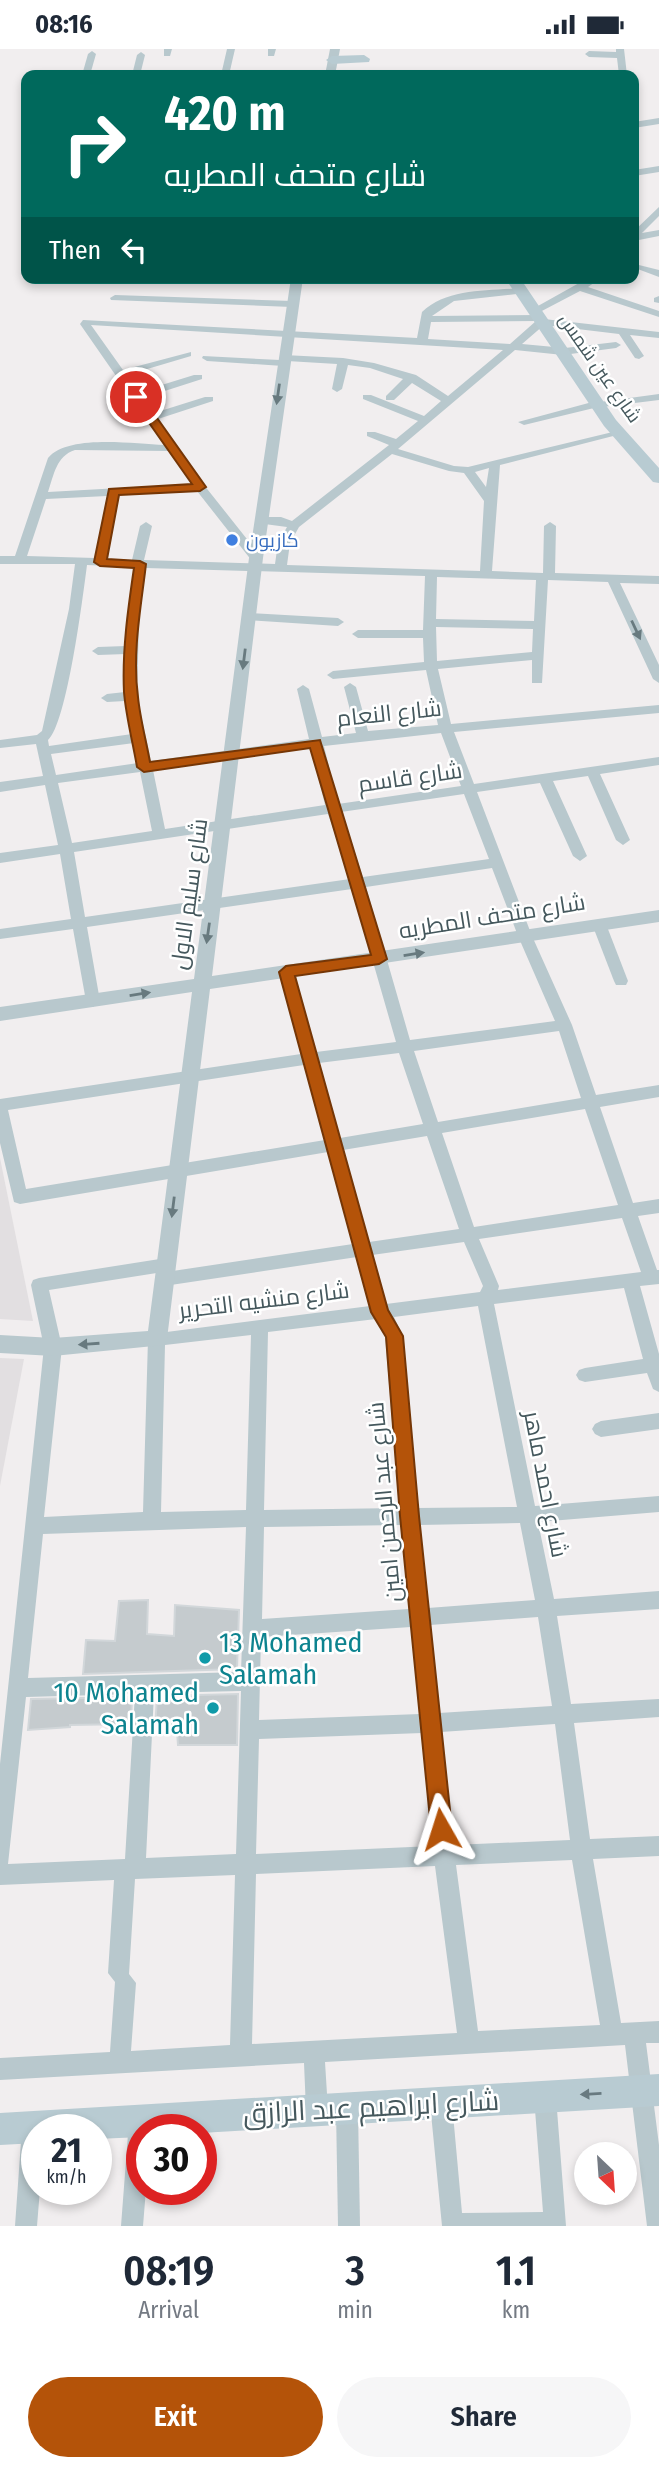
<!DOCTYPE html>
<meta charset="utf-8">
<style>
body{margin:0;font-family:"Fira Sans Condensed",Cairo,sans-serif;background:#f6f6f7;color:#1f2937;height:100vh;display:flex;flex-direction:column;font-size:26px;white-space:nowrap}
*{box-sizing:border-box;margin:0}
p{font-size:23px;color:#747a83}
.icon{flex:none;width:38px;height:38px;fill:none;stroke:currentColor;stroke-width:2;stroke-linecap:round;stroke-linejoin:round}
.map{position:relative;height:2177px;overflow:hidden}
.drawer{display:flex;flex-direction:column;background:#fff;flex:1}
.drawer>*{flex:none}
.top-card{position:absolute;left:21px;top:21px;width:618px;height:214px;border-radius:14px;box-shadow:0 4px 10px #0003;background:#00695c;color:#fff;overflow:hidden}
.needle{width:46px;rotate:155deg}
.fabs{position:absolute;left:574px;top:2093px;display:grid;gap:14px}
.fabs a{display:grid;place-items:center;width:63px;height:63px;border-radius:50%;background:#fff;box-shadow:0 4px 10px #0003;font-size:35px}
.speed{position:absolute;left:21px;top:2065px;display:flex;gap:14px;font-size:35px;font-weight:700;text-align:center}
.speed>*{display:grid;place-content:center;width:91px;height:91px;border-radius:50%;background:#fff;box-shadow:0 4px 10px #0003;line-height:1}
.speed small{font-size:18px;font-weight:400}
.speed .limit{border:10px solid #d22;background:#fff;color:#111}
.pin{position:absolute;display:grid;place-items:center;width:60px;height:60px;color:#fff;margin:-30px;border:4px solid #fff;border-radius:50%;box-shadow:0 2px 7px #0007}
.me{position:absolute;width:77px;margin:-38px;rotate:354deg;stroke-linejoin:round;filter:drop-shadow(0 0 5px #0008)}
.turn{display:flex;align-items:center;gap:24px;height:147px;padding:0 28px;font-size:32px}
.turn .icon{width:91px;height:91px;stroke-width:2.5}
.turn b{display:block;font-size:49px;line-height:60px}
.then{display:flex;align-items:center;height:66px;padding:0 28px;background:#0003;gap:14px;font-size:26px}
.eta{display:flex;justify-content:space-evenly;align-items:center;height:119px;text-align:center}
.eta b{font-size:42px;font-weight:600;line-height:49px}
.cta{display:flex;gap:14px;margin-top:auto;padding:14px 28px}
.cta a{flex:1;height:80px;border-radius:42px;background:#b45309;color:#fff;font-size:28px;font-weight:600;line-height:80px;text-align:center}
.cta a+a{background:#f6f6f7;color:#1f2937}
.status{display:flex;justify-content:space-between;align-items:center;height:49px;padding:0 35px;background:#fff;direction:ltr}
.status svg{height:19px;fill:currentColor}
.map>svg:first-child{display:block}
</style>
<div class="status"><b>08:16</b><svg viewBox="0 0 49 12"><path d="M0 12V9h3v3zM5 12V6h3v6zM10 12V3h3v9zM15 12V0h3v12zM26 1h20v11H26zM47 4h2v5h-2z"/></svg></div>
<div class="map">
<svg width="659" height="2177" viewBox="0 0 659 2177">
<rect width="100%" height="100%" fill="#f1eeef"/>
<g fill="#e2dfe1">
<path d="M0 1109 33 1272 0 1270Z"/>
<path d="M0 1309 24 1310 0 1437Z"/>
</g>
<g fill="#c5cbce" stroke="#d2d7da" stroke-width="2">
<path d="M148 1551 147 1585 174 1587 175 1556 239 1561 237 1620 83 1625 86 1591 115 1592 119 1552Z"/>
<path d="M238 1645 237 1696H178L177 1682H155L157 1647Z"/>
<path d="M132 1648 131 1675 70 1676V1678L28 1681 31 1650Z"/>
</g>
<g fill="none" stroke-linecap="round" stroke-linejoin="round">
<g fill="#b8c8cd" fill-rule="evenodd">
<path d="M164 0H172L170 7H164Z"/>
<path d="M227 0H235L229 26H221Z"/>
<path d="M268 0H276L274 7H268Z"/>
<path d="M616 0H624L627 26H619L617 9 589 8 585 5 589 2 616 3Z"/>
<path d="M92 2 96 5 90 26H82L88 5Z"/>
<path d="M141 3 145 6 140 26H132L137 6Z"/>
<path d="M659 69V75L634 79V73Z"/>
<path d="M659 117V123L634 127V121Z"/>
<path d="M659 158V167L642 184 659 181V187L634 192V182Z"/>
<path d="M635 215 659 221V228L635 219Z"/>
<path d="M588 229H601L588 238 659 262V268L580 242 538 264 529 262Z"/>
<path d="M521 239 526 242 525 244 454 252 432 267 539 266 544 270 659 283V289L630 286 644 307 639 310 635 309 619 285 544 276 522 295 565 299 616 293 621 296 616 299 563 306 515 301 398 400 454 417 468 418 621 381V385L500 416 492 522 543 524 544 477 550 473 556 477 555 524 659 527V535L620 534 659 616V634L653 630 608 533 548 531 542 634H532V611L438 620 451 675 659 656V664L454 683 474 735 659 708V716L600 725 630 791 623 796 616 791 588 727 553 732 587 807 580 812 573 807 540 734 477 743 532 887 572 976 596 1046 659 1036V1048L600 1058 633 1154 659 1150V1164L638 1167 657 1221H659V1235L640 1237 659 1305V1343L653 1340 647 1324 585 1333 579 1331 576 1326 579 1321 585 1319 643 1310 624 1239 494 1255 535 1457 659 1447V1463L538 1473 554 1550 659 1542V1560L557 1567 571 1655 659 1650V1668L574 1674 590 1790 659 1787V1807L593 1810 621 1974 659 1972V1994H646L659 2096V2177H647L625 1996 325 2013 328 2061 325 2069 317 2072 309 2069 306 2061 304 2014 0 2031V2009L110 2003 115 1933 108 1924 114 1831 0 1836V1715L44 1298 31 1236 33 1231 39 1229 166 1209 172 1211 174 1216 172 1221 166 1223 353 1195 328 1103 20 1155 14 1153 0 1094V1050L301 1005 279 923 286 918 293 923 316 1003 396 993 352 840 87 878 100 952 93 958 86 952 73 880 0 890V880L71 870 60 805 0 814V804L58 796 45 736 0 743V733L43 727 36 695 0 699V691L37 686 42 682 69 560 75 515H0V507H15L48 409C68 385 134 395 164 396L80 275 83 271 417 289 422 263C447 239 488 242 521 239ZM536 272 510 295 428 290 431 273ZM91 276 503 301 448 347 416 326 374 314 343 309 284 306 280 307V311L203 307 202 309 207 312 283 317 287 316V312L337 315 332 340 337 343 342 340 348 316 370 319 403 330 386 347V351H394L412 334 441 352 424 367 371 346H363V350L418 372 396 390 375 383H367V387L389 396 292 472 281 468H257V474L287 478 278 494 275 515 144 511 152 477 146 473 140 477 132 511 107 510 119 446 197 442 252 512 256 513 262 509 204 436 158 370 213 352V348H205L154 364 143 349 202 330V326H194L139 343 127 326 191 307V303L123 321ZM75 401 169 402 192 435 48 443C54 426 56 407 75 401ZM392 405 449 422 464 424 484 452 480 522 287 516 290 494 299 478ZM489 419 486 438 475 423ZM107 447 95 509 27 507 46 450ZM87 516 134 518 126 597 98 598 92 602 98 606 126 605 125 643 107 645 101 649 107 653 125 652 132 685 49 697 48 691C67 675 83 547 87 516ZM146 519 425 527 423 581H358L352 585 358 589H423L424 613 333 622 327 626 333 630 426 621 438 676 368 682 356 638 350 634 344 638 356 684 322 688 309 640 303 636 297 640 309 690 151 712 137 647 139 571ZM437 528 536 531 534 572 436 570ZM436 578 533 580 532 603 437 612ZM441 684 461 737 338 755 324 697ZM134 694 138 714 56 726 51 705ZM311 699 325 756 165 780 153 721ZM140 723 152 782 72 794 58 734ZM464 745 489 810 363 828 341 763ZM328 765 350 830 85 868 74 803ZM492 819 518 887 555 972 410 991 366 838ZM559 982 581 1049 438 1073 414 1002ZM399 1004 423 1075 340 1089 319 1014ZM304 1016 325 1091 26 1140 8 1061ZM585 1060 618 1156 474 1178 442 1084ZM427 1087 459 1180 369 1193 343 1101ZM622 1169 641 1223 498 1241 499 1237 479 1190ZM464 1193 483 1237 480 1243 386 1255 372 1206ZM357 1208 370 1257 151 1285 148 1290 143 1463 44 1468 62 1298 49 1241 163 1223 158 1225 156 1230 158 1235 164 1237ZM478 1257 517 1458 417 1459 403 1287 394 1268ZM376 1270 385 1287 399 1459 264 1461 268 1283ZM251 1286 246 1461 161 1463 165 1296ZM520 1474 535 1551 428 1559 419 1476ZM401 1476 409 1560 262 1570 264 1478ZM246 1478 241 1623 28 1629 43 1485ZM538 1568 552 1657 439 1664 430 1576ZM411 1578 420 1665 259 1671 261 1588ZM241 1642 236 1805 146 1809 154 1644ZM135 1645 125 1810 8 1815 26 1648ZM555 1675 570 1791 453 1796 441 1683ZM422 1684 433 1797 256 1805 259 1690ZM572 1811 600 1976 478 1982 456 1816ZM435 1817 457 1984 252 1995 256 1825ZM235 1826 230 1996 131 2002 136 1934 129 1925 135 1830Z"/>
<path d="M115 246 292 252 297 255 292 258 111 251 110 249Z"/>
<path d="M659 247V254L654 253V249Z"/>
<path d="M659 345V351L594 359 524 376 518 373 596 352 600 353Z"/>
<path d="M249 564 338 569 344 573 338 577 245 571 243 568Z"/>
<path d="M599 870 606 875 628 932 626 936H616L614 932 592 875Z"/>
<path d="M659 1364V1380L601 1388 595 1385 592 1380 595 1375 601 1372Z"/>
<path d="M545 2037 553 2040 556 2048 566 2177H442L430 2054 433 2046 441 2043 449 2046 452 2054 462 2164 543 2163 534 2048 537 2040Z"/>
<path d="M347 2049 355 2052 358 2060 360 2177H338L336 2060 339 2052Z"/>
<path d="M140 2061 148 2064 151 2072 150 2081H142V2140H146L143 2177H121L129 2072 132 2064Z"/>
<path d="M33 2067 41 2070 44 2081H37V2140H40L37 2177H15L22 2078 25 2070Z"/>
</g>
<g fill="#b8c8cd" fill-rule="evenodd">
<path d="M330 0H340L335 26H325Z"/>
<path d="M291 229H303L263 509 212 927 659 861V873L210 940 167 1290 164 1296 53 1307 0 1304V1286L53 1289 148 1282 192 943 0 972V958L194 930 249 509Z"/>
</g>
<g fill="#b8cbd2" fill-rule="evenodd">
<path d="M364 6 370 10 369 13 332 15 326 11 332 7Z"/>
<path d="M505 229H520L616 371 659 419V434L653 433 604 377Z"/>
<path d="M659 2025V2057L201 2084V2081H142V2088L96 2090V2081H37V2094L0 2096V2064Z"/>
</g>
</g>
<defs><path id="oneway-solid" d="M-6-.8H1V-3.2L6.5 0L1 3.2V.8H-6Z" transform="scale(1.75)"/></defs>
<g fill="#687a7f">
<use href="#oneway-solid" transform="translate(278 345) rotate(98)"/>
<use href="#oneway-solid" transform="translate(636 581) rotate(65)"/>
<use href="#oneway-solid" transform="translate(244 610) rotate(97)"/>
<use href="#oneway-solid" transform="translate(208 884) rotate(98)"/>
<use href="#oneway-solid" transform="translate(414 905) rotate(-9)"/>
<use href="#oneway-solid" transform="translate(140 945) rotate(-9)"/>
<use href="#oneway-solid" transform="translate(173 1158) rotate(97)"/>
<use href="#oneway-solid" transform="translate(89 1295) rotate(176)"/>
</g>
<use fill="#687a80" href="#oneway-solid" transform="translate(591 2045) rotate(177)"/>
<path fill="#b45309" stroke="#753606" stroke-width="2" d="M132 345H140L206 438 200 442 119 446 107 510 140 512 146 515C141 558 132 604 138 648 140 669 146 691 150 713L320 691 387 910 379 915 295 927 388 1261 403 1287 419 1467 452 1780 449 1787 441 1790 434 1787 431 1780 400 1467 386 1288 371 1263 279 923 286 917 371 906 310 699 144 723 137 718C133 694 126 668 124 643 122 602 128 560 134 519L100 517 94 513 109 440 192 435 131 348Z"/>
<circle fill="#3f7fe0" stroke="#fff" stroke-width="2.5" cx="232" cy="491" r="7"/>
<g fill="#0f9aa8" stroke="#fff" stroke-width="2.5">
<circle cx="205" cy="1609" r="7"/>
<circle cx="213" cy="1659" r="7"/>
</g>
<g text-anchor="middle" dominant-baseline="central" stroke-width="5" stroke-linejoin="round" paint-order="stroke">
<g font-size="19" fill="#45585d" stroke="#fff">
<text transform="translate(600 319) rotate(55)">شارع عين شمس</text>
</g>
<g font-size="19" fill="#366cbe" stroke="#fff" text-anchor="start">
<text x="246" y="491">كازيون</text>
</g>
<g font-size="23" fill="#45585d" stroke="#fff">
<text transform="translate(389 664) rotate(-6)">شارع النعام</text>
<text transform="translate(410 728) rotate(-8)">شارع قاسم</text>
<text transform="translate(189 845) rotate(-82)">شارع سليم الاول</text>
<text transform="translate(492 867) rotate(-9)">شارع متحف المطريه</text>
<text transform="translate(264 1251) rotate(-7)">شارع منشيه التحرير</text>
<text transform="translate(546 1435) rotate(79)">شارع احمد ماهر</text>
<text transform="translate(384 1453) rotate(-95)">شارع عبد الرحمن امين</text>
</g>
<g font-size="28" fill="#0d838f" stroke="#fff" text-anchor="start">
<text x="219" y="1593">13 Mohamed<tspan x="219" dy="32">Salamah</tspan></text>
<text x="199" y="1643" text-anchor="end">10 Mohamed<tspan x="199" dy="32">Salamah</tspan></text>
</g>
<g font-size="28" fill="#45585d" stroke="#fff">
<text transform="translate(371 2058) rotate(-3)">شارع ابراهيم عبد الرازق</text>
</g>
</g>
</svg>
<div class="fabs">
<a><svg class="needle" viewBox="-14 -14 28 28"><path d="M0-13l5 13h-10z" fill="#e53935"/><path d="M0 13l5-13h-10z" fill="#747a83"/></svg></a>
</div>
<div class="speed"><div>21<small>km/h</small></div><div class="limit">30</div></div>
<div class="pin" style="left:136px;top:348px;background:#d93025"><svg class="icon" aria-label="arrive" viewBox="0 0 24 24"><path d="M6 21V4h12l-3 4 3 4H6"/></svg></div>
<svg class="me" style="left:441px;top:1780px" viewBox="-20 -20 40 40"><path d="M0-17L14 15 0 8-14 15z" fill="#b45309" stroke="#fff" stroke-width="4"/></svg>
<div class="top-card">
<div class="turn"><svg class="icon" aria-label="right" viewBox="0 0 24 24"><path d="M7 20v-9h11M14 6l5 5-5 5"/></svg><div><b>420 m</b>شارع متحف المطريه</div></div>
<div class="then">Then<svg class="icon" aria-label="left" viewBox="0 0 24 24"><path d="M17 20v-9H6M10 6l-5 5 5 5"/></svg></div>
</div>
</div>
<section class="drawer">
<div class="eta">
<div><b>08:19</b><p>Arrival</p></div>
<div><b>3</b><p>min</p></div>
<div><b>1.1</b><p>km</p></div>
</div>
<div class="cta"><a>Exit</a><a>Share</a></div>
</section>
